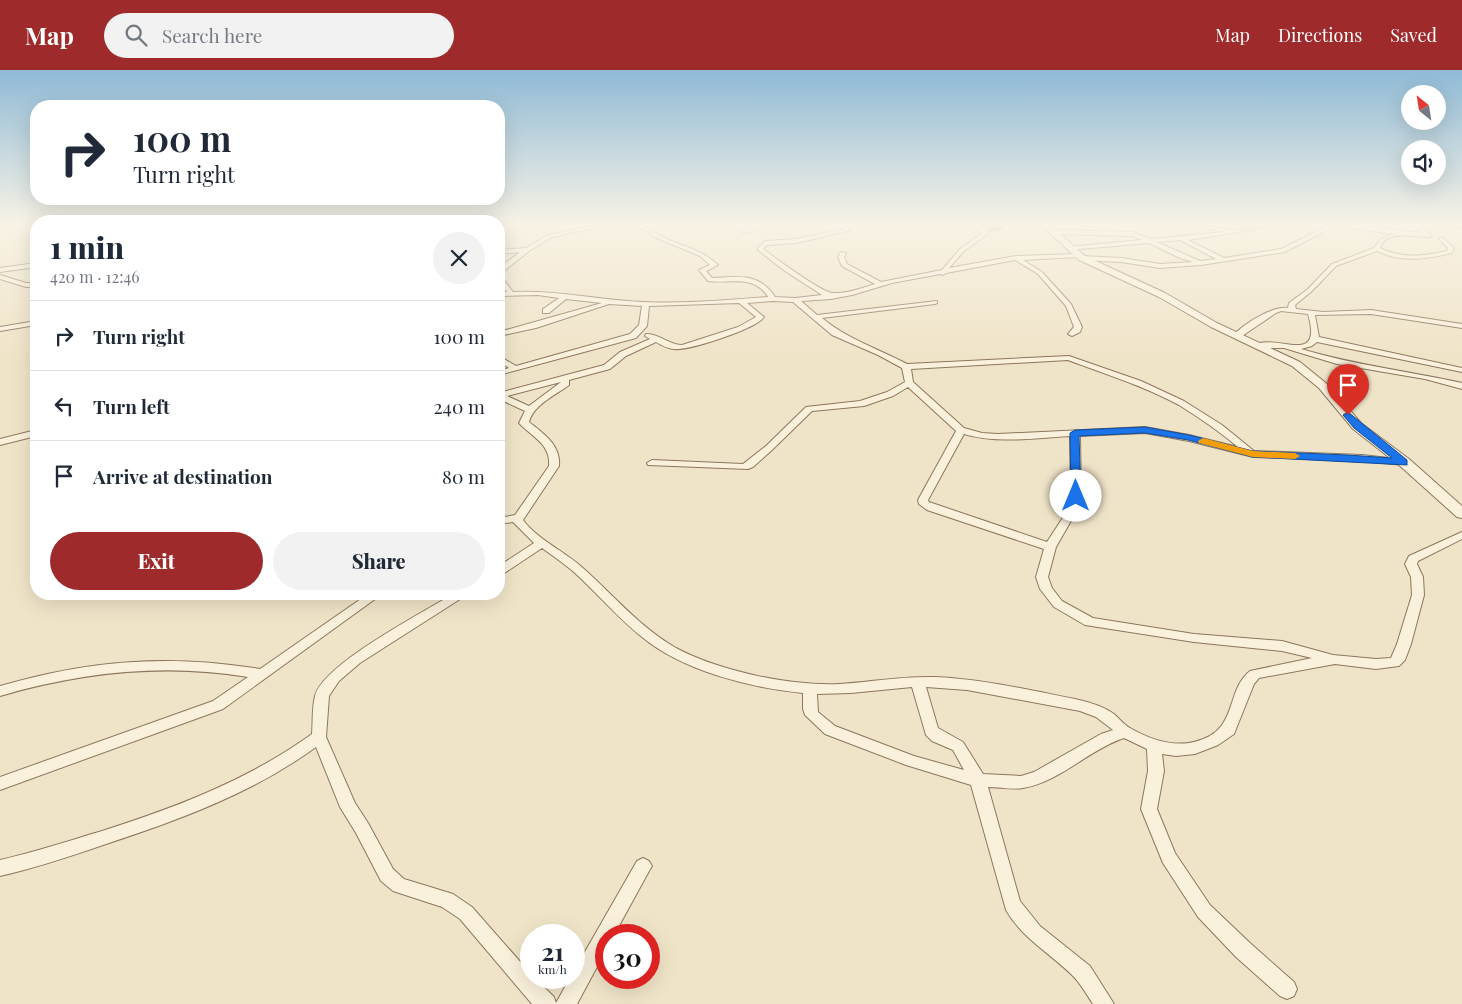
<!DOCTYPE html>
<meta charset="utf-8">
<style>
body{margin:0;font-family:"Playfair Display",serif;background:#f2f2f3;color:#1f2937;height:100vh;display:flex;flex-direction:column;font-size:19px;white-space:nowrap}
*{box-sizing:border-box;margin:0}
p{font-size:16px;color:#747a83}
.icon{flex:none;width:28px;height:28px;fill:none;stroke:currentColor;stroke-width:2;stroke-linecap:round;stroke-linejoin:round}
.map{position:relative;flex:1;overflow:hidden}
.drawer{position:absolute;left:30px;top:145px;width:475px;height:385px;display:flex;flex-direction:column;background:#fff;border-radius:20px;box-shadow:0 5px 20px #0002}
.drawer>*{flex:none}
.guide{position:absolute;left:30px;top:30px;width:475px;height:105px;border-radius:20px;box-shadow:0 5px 20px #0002;background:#fff;color:#1f2937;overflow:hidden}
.needle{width:32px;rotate:330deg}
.tools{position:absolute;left:1401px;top:15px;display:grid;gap:10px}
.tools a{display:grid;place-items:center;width:45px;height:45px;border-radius:50%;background:#fff;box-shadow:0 5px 20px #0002;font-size:25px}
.speed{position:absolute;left:520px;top:854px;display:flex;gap:10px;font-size:25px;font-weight:700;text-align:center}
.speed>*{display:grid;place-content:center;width:65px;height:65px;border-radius:50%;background:#fff;box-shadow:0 5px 20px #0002;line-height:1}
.speed small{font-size:12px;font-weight:400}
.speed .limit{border:8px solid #d22;background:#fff;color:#111}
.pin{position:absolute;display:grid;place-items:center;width:42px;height:42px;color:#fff;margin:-51px -21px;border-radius:50% 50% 50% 0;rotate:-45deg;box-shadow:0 0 5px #0007}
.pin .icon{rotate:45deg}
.me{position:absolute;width:55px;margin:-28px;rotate:0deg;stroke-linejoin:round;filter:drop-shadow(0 0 4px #0008)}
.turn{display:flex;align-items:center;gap:18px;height:105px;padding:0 20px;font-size:22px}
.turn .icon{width:65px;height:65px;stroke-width:2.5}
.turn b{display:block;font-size:35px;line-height:42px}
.round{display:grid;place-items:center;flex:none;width:52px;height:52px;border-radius:26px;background:#f2f2f3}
.head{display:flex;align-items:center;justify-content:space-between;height:85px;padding:0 20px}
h1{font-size:30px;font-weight:800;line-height:38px}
.cta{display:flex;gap:10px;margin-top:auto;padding:10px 20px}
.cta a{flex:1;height:58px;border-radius:30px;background:#9e2a2b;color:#fff;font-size:20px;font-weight:800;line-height:58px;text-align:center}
.cta a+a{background:#f2f2f3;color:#1f2937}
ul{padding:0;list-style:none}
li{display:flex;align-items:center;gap:15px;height:70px;padding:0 20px;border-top:1px solid #e0e1e3}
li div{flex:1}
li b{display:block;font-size:19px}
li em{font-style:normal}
header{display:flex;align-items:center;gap:30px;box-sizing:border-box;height:70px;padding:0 25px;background:#9e2a2b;color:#fff}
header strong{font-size:24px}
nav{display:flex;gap:28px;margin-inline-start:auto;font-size:18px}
.search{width:350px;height:45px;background:#f2f2f3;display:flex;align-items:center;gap:12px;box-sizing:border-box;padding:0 18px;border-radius:28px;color:#747a83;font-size:19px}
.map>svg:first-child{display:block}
</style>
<header>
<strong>Map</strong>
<div class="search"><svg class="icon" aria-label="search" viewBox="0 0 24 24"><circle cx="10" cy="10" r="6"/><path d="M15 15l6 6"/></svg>Search here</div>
<nav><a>Map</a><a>Directions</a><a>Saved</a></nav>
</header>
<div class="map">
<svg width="1462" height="934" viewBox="0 0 1462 934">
<rect width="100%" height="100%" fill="#f0e4c8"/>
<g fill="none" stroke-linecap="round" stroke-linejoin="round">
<g stroke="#8d765c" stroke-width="2">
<g id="minor">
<path d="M601 154H613L552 167 529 181 499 205V198L520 182 499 184V180L526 178 548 165Z"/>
<path d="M639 154C648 157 652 161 659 165 679 176 702 179 718 195L706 201 712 208C738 207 759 202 775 227L795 228 822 225 785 201 758 180V178L765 171 796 169 843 159 834 154H841L851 160 796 173 767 175 763 179C774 187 822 223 833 223 847 224 861 218 875 214L842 196 838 187 841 182 846 183 844 187 847 194 881 212 942 200 960 179 982 163 970 154H977L989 163 964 181 949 198 1016 186 1080 184V186L1078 187 1023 190 1042 202 1071 234 1082 257 1080 262 1072 266 1068 264 1074 257 1066 236 1038 204 1015 190 946 203 943 205 940 204 892 213 852 225 831 229 801 231 817 245 937 231V233L935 234 822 248C847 269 879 279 907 294L1069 286 1141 311 1184 331 1222 355 1254 381 1362 385 1407 390 1409 392 1407 394 1404 395 1362 391 1253 387 1189 371 1145 363 1080 366 1081 426 1072 449 1056 477 1048 507 1052 518 1062 531 1093 548 1194 564 1282 571 1333 585 1376 589 1391 588 1397 574 1412 525 1411 507 1405 494 1409 486 1462 462V469L1418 491 1417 494 1423 507 1424 525 1411 574 1405 590 1399 596 1376 599 1335 594 1259 608 1254 614 1234 664 1218 675 1195 684 1176 686 1162 684 1164 701 1157 739 1175 783 1210 835 1250 873 1294 912 1297 919 1294 926 1287 929 1280 926 1236 887 1198 847 1163 793 1141 739 1148 701 1147 679 1124 668C1088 680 1060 712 1023 718 1012 720 999 717 988 717L1020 831 1040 856 1090 896 1114 934H1093C1087 925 1082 916 1075 908 1052 884 1023 870 1006 840L971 715 906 695 825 664 805 645 803 639V623C751 618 683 601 642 567 618 548 598 524 575 503 565 494 553 486 542 478L503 504 499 505V496L534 473 513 452 499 454V448L515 445 549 396C551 374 532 367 519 353L525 341 499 329V323L604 295 620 282 650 269 645 266 646 264C658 263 669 275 682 275L738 257 756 247 739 233 649 236 647 256 636 268 499 305V301L509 298 499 291V286L516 296 630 264 639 255 642 236 609 234 536 258 499 266V262L602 233 566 229 549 243H543V239L559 228 538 225 499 226V222H507L499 211V205L501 206 513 222C557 220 599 230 643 232 685 234 727 230 768 227 754 204 730 214 708 211L699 200 710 195 700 186 654 167 648 161 637 157ZM773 231 793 232 832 265 878 285 902 298 905 312 887 322 860 331 806 337 766 376 743 394 652 390 647 393 648 395 748 399 753 397 772 380 812 341 864 336 893 326 908 317 956 361 918 430 919 434 927 440 1044 479 1036 507 1040 519 1054 537 1085 555 1194 572 1282 581 1312 588 1250 601C1224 622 1240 661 1194 672 1172 677 1149 669 1130 658 1124 655 1119 648 1114 644 1103 636 1089 632 1075 629 1029 620 982 609 935 607 902 606 871 612 839 614 790 616 719 601 676 578 641 558 614 526 584 499 565 481 539 471 523 450L559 396C561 375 544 364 529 352 533 335 556 325 569 315V310L610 299 626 286 656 272C661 275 668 279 674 279 688 281 756 259 764 247L747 233ZM1068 290C1105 304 1144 316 1179 335 1200 348 1220 362 1238 377L1189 365 1145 357 998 364 982 363 964 358 913 312 911 299ZM561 312 529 336 507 326ZM964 364C998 374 1035 368 1070 366L1071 426 1062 449 1047 472 929 432 928 430ZM912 617 926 665 932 671 953 680 964 700 914 686 835 656 818 642 817 624 851 623ZM926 617 967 620 1080 641 1096 647 1113 660 1101 664 1034 702 1021 706 983 704 963 672 938 658Z"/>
<path d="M727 154C735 154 741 159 748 159 758 158 767 154 778 154L745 163Z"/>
<path d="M806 154H814L818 157 813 158Z"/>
<path d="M1185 154C1202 154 1217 158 1233 160 1248 161 1271 154 1289 154L1188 170 1224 188 1281 179 1328 156 1325 154H1343L1422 163 1419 161 1425 154H1431L1425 161 1431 165V167C1416 168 1387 158 1380 178 1402 189 1424 186 1447 181L1448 178 1439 169 1442 167 1454 178 1452 183C1426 189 1402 193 1377 181L1336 196 1312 221 1295 235 1296 239 1323 242 1371 240 1462 254V258L1371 244 1315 245 1319 267 1462 298V302L1317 272 1312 276 1301 279C1354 295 1408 301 1462 313V319L1425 309 1337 294 1284 278H1257L1253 276C1274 261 1324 299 1308 244L1281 241 1276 243 1239 268 1232 266C1244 254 1271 236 1288 238L1289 233 1308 219 1332 194 1374 178 1381 169 1394 164 1335 156 1285 182 1201 195 1160 198 1121 192 1082 190 1079 188 1082 186 1121 188 1160 194 1193 192 1180 188 1149 173 1069 180 1067 179V177L1142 170 1132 166 1053 164 1050 162 1053 160 1133 162 1151 169 1224 162ZM1181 170 1182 171 1216 189 1200 191 1157 172Z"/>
<path d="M1443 154H1462V158Z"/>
<path d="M36 193V197L0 202V198Z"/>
<path d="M0 205 26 213H36V217H26L0 209Z"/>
<path d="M36 251V255L0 261V257Z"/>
<path d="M36 360V366L0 375V369Z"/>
<path d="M368 524H382L223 639 0 720V707L213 631 248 607C164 593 82 602 0 626V616C89 590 169 584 260 599Z"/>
<path d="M453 524H468L360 593 339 611 329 626 326 667 355 733 368 753 393 799 404 809 453 824 472 837 531 904V908H535L554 927 556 933 570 908H574V901L637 791 643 788 649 791 652 796 649 801 614 865H606V880L577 934H532L460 849 442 837 393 821 381 811 356 763 340 737 316 677C253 723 179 750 106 774 71 786 36 798 0 806V790C35 782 68 771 102 761 177 737 248 710 312 664 313 652 312 637 315 626 323 594 424 542 453 524Z"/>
</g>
</g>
<g stroke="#8d765c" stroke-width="2">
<path id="tertiary" d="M1040 154H1049L1085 186 1165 223 1217 253 1300 292 1327 314 1361 353 1409 389 1462 436V448L1457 447 1399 395 1353 359 1319 318 1292 296 1211 257 1159 227 1079 190Z"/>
</g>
<use href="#minor" fill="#faf1dc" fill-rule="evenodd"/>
<use href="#tertiary" fill="#faf1dc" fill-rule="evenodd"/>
</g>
<path fill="#b2896c" d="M981 154H995L1003 158 1002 160 990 162Z"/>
<path fill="#916f58" d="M1003 158 1002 160 990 162 991 159Z"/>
<path fill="#cf9f7d" stroke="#916f58" d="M984 154H995L1003 158 991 159Z"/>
<linearGradient id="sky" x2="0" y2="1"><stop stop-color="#8fbad6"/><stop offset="0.54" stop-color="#f8f3e6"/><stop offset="1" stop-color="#f8f3e6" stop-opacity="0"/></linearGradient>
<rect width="1462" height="285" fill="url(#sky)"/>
<path fill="#1a73e8" stroke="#114b97" d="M1348 342 1407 390V395L1253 387 1188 370 1145 363 1079 366 1081 426 1076 429 1071 426 1070 363 1075 360 1145 357 1189 365 1253 381 1348 385 1392 388 1354 358 1343 345Z"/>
<path fill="#f59e0b" d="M1203 368 1253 381 1295 383 1300 386 1295 389 1253 387 1199 373 1198 371Z"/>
</svg>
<div class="tools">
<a><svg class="needle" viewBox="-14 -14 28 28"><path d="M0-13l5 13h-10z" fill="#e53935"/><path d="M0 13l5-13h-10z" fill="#747a83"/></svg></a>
<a><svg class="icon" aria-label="sound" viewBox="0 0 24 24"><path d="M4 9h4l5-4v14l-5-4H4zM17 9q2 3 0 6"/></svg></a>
</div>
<div class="speed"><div>21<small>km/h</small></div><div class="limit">30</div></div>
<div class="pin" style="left:1348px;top:345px;background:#d93025"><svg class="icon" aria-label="arrive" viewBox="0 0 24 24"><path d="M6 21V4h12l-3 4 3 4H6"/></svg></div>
<svg class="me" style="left:1076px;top:426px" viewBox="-20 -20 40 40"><circle r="19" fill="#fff"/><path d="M0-13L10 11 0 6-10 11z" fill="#1a73e8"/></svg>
<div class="guide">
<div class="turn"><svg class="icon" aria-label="right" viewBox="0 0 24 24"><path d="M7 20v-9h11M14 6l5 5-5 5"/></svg><div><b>100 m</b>Turn right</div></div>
</div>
<section class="drawer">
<div class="head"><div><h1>1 min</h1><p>420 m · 12:46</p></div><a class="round"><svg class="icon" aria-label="close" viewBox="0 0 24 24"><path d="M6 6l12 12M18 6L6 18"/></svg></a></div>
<ul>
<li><svg class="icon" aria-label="right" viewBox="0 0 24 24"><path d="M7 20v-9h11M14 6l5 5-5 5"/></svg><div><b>Turn right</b></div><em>100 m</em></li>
<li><svg class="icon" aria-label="left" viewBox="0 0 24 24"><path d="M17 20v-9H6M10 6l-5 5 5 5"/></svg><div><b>Turn left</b></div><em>240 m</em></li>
<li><svg class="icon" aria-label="arrive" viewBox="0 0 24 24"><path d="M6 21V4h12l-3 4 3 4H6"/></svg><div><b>Arrive at destination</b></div><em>80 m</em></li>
</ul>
<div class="cta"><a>Exit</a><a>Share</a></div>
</section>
</div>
